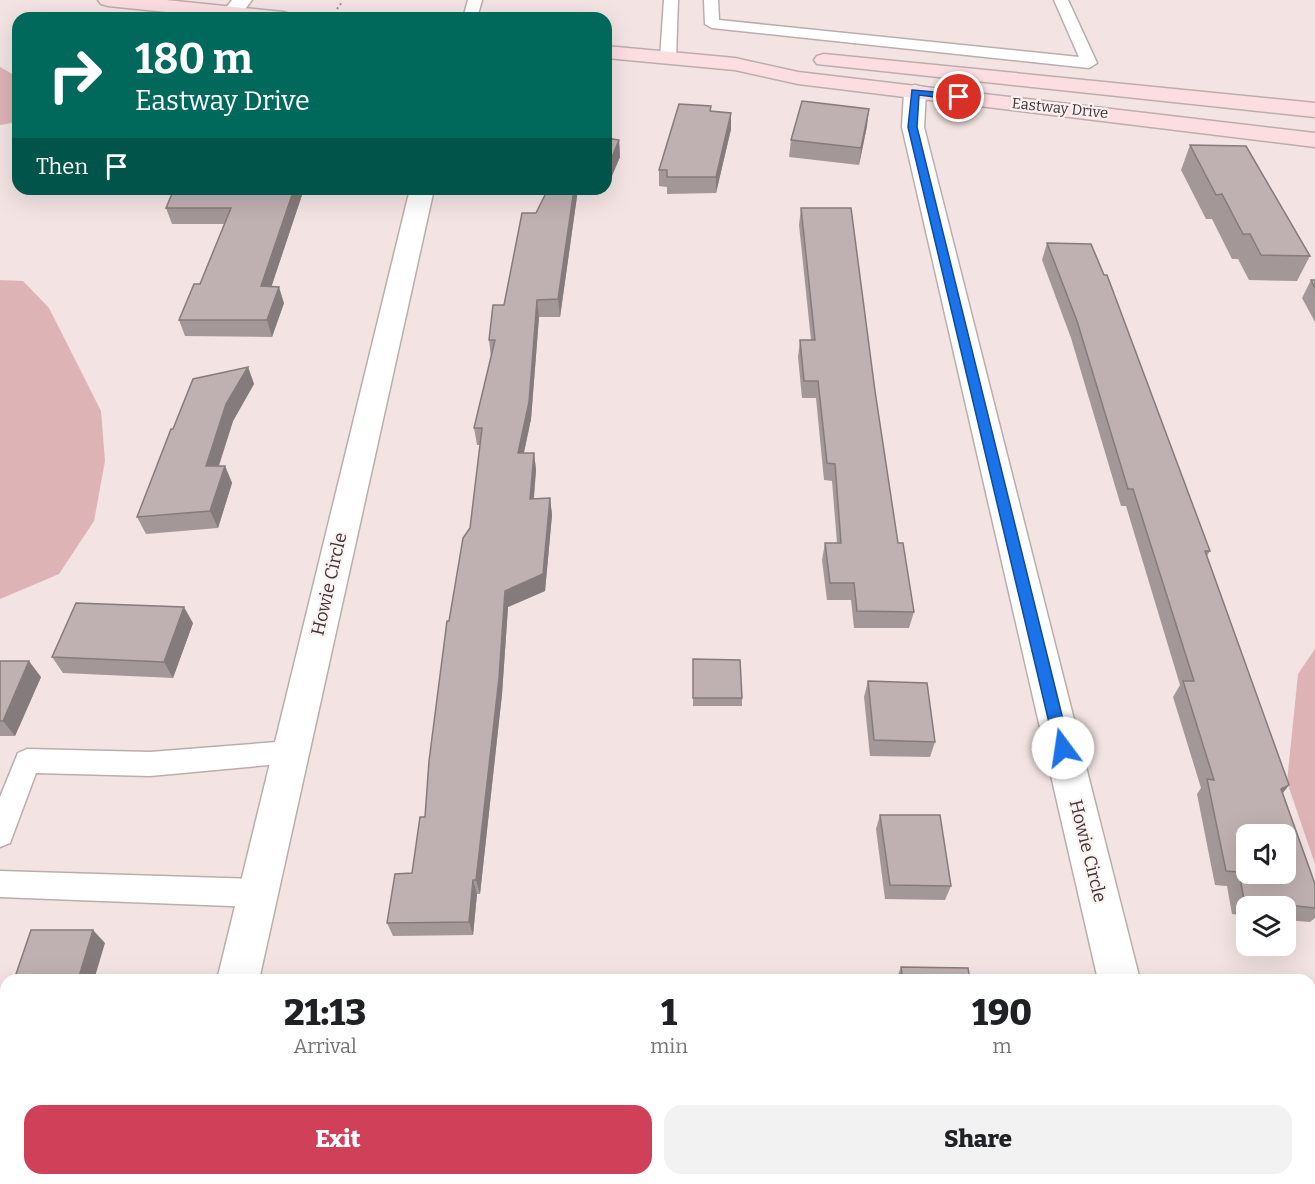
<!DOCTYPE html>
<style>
body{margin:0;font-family:Bitter,serif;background:#f2f2f2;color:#202124;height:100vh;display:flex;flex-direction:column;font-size:22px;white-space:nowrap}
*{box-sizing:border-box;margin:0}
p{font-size:20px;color:#757577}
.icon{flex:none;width:33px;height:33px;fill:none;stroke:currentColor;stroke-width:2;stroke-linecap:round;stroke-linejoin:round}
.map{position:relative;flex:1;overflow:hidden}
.side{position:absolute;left:0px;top:974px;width:1316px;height:212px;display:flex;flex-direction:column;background:#fff;border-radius:18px 18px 0 0;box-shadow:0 6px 24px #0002}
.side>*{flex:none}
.banner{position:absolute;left:12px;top:12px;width:600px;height:183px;border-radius:18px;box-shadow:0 6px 24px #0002;background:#00695c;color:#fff;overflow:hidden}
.buttons{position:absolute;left:1236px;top:824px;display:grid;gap:12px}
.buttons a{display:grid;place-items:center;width:60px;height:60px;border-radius:12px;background:#fff;box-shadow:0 6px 24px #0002;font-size:30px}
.pin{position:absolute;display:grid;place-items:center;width:51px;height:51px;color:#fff;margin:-26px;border:3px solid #fff;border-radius:50%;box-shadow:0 2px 6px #0007}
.me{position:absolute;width:66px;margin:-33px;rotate:346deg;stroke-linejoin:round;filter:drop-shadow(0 0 4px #0008)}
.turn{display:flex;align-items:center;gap:21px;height:126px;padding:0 24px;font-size:27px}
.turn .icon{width:78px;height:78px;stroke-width:2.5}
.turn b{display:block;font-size:42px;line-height:51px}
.then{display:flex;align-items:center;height:57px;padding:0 24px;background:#0003;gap:12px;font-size:22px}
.eta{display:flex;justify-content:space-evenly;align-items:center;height:102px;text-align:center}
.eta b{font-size:36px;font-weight:800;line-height:42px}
.button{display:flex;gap:12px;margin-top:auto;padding:12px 24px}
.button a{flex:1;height:69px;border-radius:18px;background:#d14059;color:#fff;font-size:24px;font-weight:800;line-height:69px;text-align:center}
.button a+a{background:#f2f2f2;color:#202124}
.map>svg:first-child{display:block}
</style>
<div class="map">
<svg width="1315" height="1184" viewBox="0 0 1315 1184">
<rect width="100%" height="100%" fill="#f3e3e3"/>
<g fill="#deb3b5">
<path d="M0 67 18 77V122L0 125Z"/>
<path d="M0 280 23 281 49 308 101 411 105 461 94 521 59 574 0 599Z"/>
<path d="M1315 649V864L1287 782 1298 674Z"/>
</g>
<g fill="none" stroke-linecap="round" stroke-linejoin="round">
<g stroke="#bcadad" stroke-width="3">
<g id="lane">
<path d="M468 0H482L477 18H463Z"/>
<path d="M664 0H678L676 58 668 63 660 58Z"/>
<path d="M704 0H718L719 20 1079 57 1054 0H1068L1097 63 1089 68 712 28 705 24Z"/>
<path d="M290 741 299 744 303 752 299 760 290 763 150 776 36 773 10 843 0 847V797L18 753 27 749 150 752Z"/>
<path d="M0 871 257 879 267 883 271 893 267 903 257 907 0 897Z"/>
</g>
</g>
<g stroke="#bcadad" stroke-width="3">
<g id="street">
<path d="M232 0H252L239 17H225L222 13Z"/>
<path d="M915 85 923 87 926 92 924 127 1140 980H1098L902 127 904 92 907 87Z"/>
<path d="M410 189H434L259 980H217Z"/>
<path d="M172 1179H218L217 1184H171Z"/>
<path d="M1144 1179H1190L1192 1184H1146Z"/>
</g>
</g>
<g stroke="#bcadad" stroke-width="3">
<g id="secondary">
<path d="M98 0H166L283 12 290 14 293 18H225L108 6 101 4Z"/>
<path d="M606 46 735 58 798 72 1315 133V147L798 84 735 70 606 58Z"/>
<path d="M824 54 1315 103V117L817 64 814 60 817 56Z"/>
</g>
</g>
<path stroke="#9d9191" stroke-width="2" stroke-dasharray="2 3" stroke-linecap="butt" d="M337 9 342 2"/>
<use href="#lane" fill="#fff" fill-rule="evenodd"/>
<use href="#street" fill="#fff" fill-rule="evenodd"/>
<use href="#secondary" fill="#fcdee1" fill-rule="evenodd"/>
</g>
<g fill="#a49798">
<path d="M711 111 731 129 716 193 667 194V187L659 186V170Z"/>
<path d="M867 126 859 165 789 157 791 140Z"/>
<path d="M619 140 620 157 605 192 578 189 560 317H539L531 419 524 453H534L536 470 534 499 550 498 552 515 545 591 508 607 502 694 480 894H477L473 935 393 936 387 923 412 873 425 817 449 621 470 528 480 445H477L474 428 491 357 489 340 504 305 536 213 548 189H606Z"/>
<path d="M1190 145 1310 256 1297 281 1249 280 1238 259H1232L1212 219H1206L1181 170Z"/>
<path d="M304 189 271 287 284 303 272 337 185 336 179 320 200 284 225 224H172L166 208Z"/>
<path d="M801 208 875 391 898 543 914 612 909 628H854L851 600H827L822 560 825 543H837L832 481 824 480 816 398H802L798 357 800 340H811L799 225Z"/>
<path d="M1047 243 1210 551 1207 556 1289 785 1283 793 1315 884V918L1310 922 1286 920V906H1246V916L1232 914 1227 886 1215 885 1197 794 1201 788 1173 697 1180 685 1126 506H1121L1071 338 1042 260Z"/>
<path d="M1311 280H1315V322L1302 298Z"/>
<path d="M248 367 254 384 233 421 219 466H225L232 483 218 528 146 534 137 517 173 429Z"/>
<path d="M193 623 173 678 63 673 52 657Z"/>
<path d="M693 659 742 698V706H693Z"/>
<path d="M0 661 41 677 15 736H0Z"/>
<path d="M868 681 935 742 930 757 870 756 864 697Z"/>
<path d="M880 815 951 886 945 900 885 899 876 829Z"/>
<path d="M901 967 970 980H896Z"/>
<path d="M1310 991H1315V1086L1310 1085Z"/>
<path d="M918 1179H1001V1184H919Z"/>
</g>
<g fill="#867b7c">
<path d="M869 109 867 126 859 165 861 148Z"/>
<path d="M731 113V129L716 193V177Z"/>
<path d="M619 140 620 157 605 192 606 172Z"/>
<path d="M294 189H304L266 303 261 286Z"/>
<path d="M574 189H578L560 317 558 299Z"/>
<path d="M279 287 284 303 272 337 267 320Z"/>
<path d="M537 300 539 317 531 419 520 470 518 453Z"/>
<path d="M248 367 254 384 233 421 213 483 206 466 226 404Z"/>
<path d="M534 453 536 470 532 516 530 499Z"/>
<path d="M225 466 232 483 218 528 210 511Z"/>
<path d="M550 498 552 515 545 591 508 607 502 694 480 894 476 880 505 591Z"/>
<path d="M184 607 193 623 173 678 164 662Z"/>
<path d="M29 661 41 677 15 736 3 721Z"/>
<path d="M1289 785 1277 800 1281 789Z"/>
<path d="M473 880 477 894 473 935 469 922Z"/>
<path d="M93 930 105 943 94 980H78Z"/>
<path d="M436 1179H442V1184H435Z"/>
</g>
<g fill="#bfb0b1" stroke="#867b7c" stroke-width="1.5" fill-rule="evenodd">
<path d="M802 101 869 109 861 148 791 140Z"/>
<path d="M679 104 711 106 710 111 731 113 716 177H667V170H659Z"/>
<path d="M606 138 619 140 606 172Z"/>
<path d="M1190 145 1246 146 1310 256 1261 255 1250 234H1243L1222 194 1216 195Z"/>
<path d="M174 189H294L261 286 279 287 267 320H179L194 284H200L231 208H166Z"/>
<path d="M548 189H574L558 299 537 300 529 402 518 453H534L530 499 550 498 543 574 505 591 499 678 476 880H473L469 922 387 923 395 874 412 873 420 817H425L429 761 447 621H449L463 538 470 528 482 428H474L495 340H489L493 305H504L522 213H536Z"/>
<path d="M801 208H851L875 391 898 543H903L914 612 857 611 854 583H830L825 543H841L835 464 827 463 818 381H804L800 340H815Z"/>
<path d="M1047 243 1091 244 1104 275H1107L1210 551H1205L1289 785 1281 789 1315 884V908L1244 900 1239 872 1226 871 1207 779 1214 780 1183 681H1194L1133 489H1128L1077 321ZM1246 834H1286V873H1246Z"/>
<path d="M1311 280H1315V288Z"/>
<path d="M248 367 226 404 206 466H225L210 511 137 517 171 429H173L193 379Z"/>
<path d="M76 603 184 607 164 662 52 657Z"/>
<path d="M693 659 740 660 742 698H693Z"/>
<path d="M0 661H29L3 721H0Z"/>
<path d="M868 681 927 683 935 742 874 740Z"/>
<path d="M880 815H940L951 886 890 885Z"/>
<path d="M31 930H93L78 980H14Z"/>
<path d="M901 967 968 968 970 980H903Z"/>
<rect x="1310" y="991" width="5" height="84"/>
<path d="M361 1179H436L435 1184H360Z"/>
<rect x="926" y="1179" width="75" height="5"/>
</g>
<path fill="#1a73e8" stroke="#114b97" stroke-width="1.5" d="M912 90 959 94 964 97 959 100 919 95 917 127 1070 748 1068 753 1063 755 1057 753 1055 748 908 127Z"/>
<g text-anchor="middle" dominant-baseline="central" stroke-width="4.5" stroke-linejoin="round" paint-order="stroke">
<g font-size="15" fill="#3c3636" stroke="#fef1f1">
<text transform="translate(1060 108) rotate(6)">Eastway Drive</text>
</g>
<g font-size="18" fill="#3c3636" stroke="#fef1f1">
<text transform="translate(329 584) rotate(-77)">Howie Circle</text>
<text transform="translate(1088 851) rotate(76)">Howie Circle</text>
</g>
</g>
</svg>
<div class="buttons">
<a><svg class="icon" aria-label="sound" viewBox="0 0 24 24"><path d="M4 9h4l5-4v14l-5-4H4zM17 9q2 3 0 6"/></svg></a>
<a><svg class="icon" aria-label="layers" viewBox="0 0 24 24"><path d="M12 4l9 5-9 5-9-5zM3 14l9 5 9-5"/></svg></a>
</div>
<div class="pin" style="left:959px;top:97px;background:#d93025"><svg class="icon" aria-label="arrive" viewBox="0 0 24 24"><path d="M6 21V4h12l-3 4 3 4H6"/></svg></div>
<svg class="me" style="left:1063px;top:748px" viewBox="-20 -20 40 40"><circle r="19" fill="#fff"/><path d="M0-13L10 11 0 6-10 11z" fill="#1a73e8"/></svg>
<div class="banner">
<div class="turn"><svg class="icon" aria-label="right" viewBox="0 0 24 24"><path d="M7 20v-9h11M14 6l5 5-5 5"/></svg><div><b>180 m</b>Eastway Drive</div></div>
<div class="then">Then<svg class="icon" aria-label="arrive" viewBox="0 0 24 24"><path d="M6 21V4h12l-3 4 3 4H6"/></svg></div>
</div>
<section class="side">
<div class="eta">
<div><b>21:13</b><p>Arrival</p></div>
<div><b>1</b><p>min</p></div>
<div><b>190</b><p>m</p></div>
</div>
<div class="button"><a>Exit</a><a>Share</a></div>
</section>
</div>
